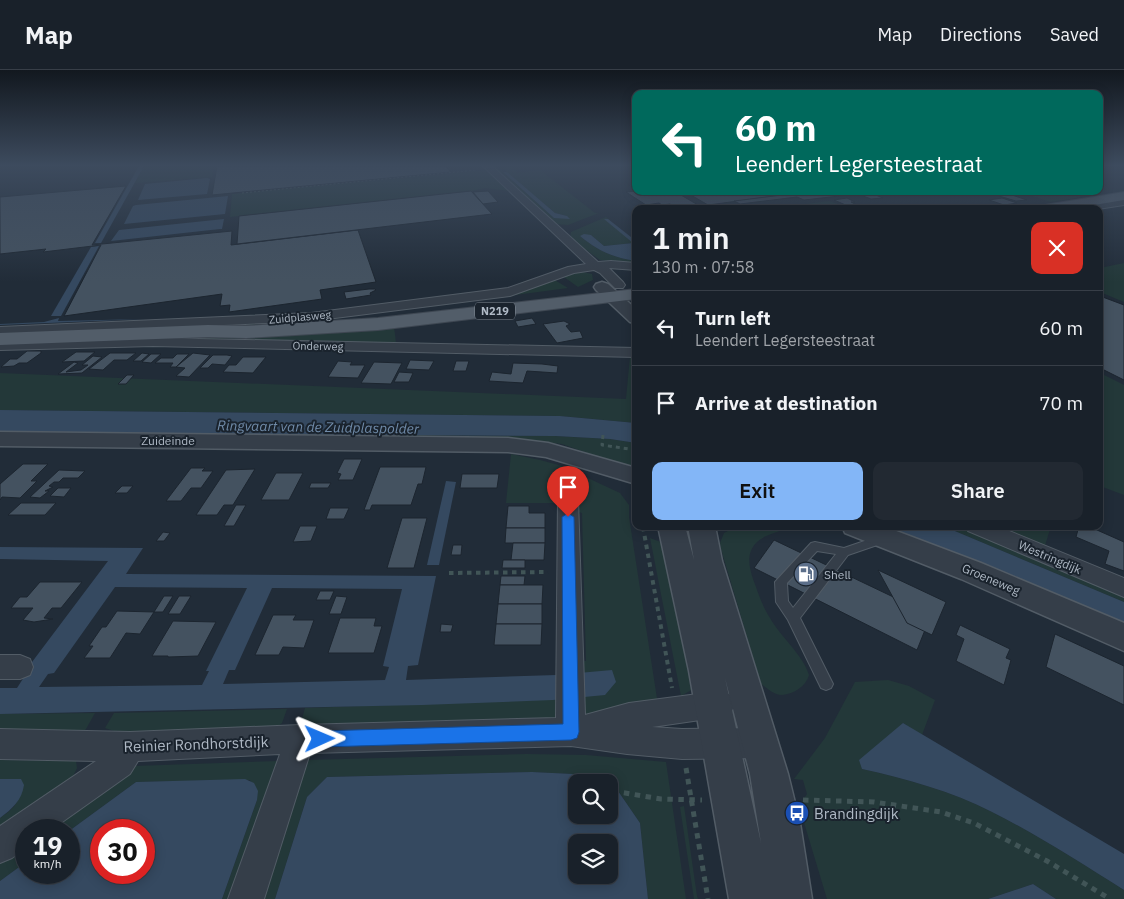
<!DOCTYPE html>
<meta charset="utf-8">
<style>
body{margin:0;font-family:"IBM Plex Sans",sans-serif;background:#222932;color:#f1f3f6;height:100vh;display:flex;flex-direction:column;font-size:19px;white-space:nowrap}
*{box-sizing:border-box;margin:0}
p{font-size:16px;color:#9fa3a8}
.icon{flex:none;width:28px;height:28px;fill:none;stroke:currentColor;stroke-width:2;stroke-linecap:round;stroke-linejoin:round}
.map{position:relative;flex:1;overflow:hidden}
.side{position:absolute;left:632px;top:135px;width:471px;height:325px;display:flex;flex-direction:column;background:#19212a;border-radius:10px;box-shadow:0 2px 12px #0003,0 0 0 1px #373e47}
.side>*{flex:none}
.guide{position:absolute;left:632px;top:20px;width:471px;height:105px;border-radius:10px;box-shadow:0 2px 12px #0003,0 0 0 1px #373e47;background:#00695c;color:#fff;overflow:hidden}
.tools{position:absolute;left:568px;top:704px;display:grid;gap:10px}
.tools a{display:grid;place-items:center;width:50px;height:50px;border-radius:10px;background:#19212a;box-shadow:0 2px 12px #0003,0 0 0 1px #373e47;font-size:25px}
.speed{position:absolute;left:15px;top:749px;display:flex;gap:10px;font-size:25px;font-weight:700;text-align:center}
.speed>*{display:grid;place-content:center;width:65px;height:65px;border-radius:50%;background:#19212a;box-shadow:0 2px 12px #0003,0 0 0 1px #373e47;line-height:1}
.speed small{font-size:12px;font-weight:400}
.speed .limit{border:8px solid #d22;background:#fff;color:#111}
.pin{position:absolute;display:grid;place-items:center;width:42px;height:42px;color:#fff;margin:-51px -21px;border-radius:50% 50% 50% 0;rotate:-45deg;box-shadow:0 0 5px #0007}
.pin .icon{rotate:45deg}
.me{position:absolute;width:55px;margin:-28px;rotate:89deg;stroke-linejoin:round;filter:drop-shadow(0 0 4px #0008)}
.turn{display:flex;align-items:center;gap:18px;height:105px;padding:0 20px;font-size:22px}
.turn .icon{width:65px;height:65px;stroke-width:2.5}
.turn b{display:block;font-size:35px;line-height:42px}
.round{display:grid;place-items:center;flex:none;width:52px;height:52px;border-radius:10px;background:#222932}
.head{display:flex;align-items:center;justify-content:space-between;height:85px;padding:0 20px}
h1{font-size:30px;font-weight:600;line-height:38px}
.action{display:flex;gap:10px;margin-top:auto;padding:10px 20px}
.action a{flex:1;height:58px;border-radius:10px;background:#83b6f7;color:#111;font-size:20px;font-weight:600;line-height:58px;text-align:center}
.action a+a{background:#222932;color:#f1f3f6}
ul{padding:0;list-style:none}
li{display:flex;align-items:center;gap:15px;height:75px;padding:0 20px;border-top:1px solid #373e47}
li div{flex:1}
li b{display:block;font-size:19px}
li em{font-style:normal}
header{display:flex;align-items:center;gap:30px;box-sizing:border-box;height:70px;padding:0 25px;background:#19212a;border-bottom:1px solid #373e47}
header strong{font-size:24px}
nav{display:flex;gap:28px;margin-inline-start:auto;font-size:18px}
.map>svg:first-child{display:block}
</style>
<header>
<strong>Map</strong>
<nav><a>Map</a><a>Directions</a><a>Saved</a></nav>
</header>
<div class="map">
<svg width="1124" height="829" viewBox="0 0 1124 829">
<rect width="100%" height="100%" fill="#212c38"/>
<g fill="#233839">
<path d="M144 96H214L212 107 135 113Z"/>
<path d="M492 96H496L554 148 567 146 555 143 502 98 512 96 517 103 540 100 595 143H599L568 155 555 154Z"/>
<path d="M488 100 510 121 485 118 471 121 230 147 232 124Z"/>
<path d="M1016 121H1065L1082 127 1051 132Z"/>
<path d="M829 131 854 139H791L789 136Z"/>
<path d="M606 147 633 173 604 176 591 165 580 166C598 181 614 188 636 191V194L600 190 570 168 571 162Z"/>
<path d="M1124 193V232L1100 222V198Z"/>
<path d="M579 201 592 204 593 210 578 217 564 207Z"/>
<path d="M553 209 568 218C467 231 366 246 264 254 176 260 88 261 0 263L193 256 518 222Z"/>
<path d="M394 256 396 273H391L0 272Z"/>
<path d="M636 285V353L560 346 0 340V303L626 329 630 286Z"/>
<path d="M1100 303 1124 315V425L1100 416Z"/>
<path d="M0 363 555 366 610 369 636 373V396L630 395 629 398 562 374 522 370Z"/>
<path d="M511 384 540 390 562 396 620 423 629 435V447L658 635 587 646 581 642 579 591H586L582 443 576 441 575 428H557V433H506Z"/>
<path d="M738 456 787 458C777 463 765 464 756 473 746 484 749 496 753 509 758 522 762 536 770 548 780 566 803 585 809 605 806 616 794 624 782 625 774 625 767 618 761 614L721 479 720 473 724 463Z"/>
<path d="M943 456H957L1124 527V532Z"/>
<path d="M989 456H1051L1044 479Z"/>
<path d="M650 468 666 474 678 515 672 527 684 580 696 594 693 619 681 626Z"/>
<path d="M888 610 909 616 935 630 922 665 903 653 862 699C907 709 951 721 992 742 1038 765 1081 793 1124 820V829H1056L1033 814 988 829H827L799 736 807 724 803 710 794 709 825 668 855 612Z"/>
<path d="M562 629 555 651 301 662V652L305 638Z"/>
<path d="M287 639 282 653 273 660 117 662 105 658 114 643Z"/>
<path d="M95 643 86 659 79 666 0 665V644Z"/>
<path d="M526 684 586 685 666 692 686 829H648L640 753 616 718 614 706 532 702 327 707 307 727 275 829H256L307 690Z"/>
<path d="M0 690 76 691 77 698 70 712 0 765V748C18 736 20 730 21 709H0Z"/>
<path d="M279 691 236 829H222L257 730 250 710 136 712 69 761 44 760 134 696Z"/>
<path d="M684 736 697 826 698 829H694L680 737Z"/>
<path d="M26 772V792L0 811V791Z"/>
</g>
<g fill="#354960" fill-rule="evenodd">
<path d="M139 96H144L101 173H95Z"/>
<path d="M503 102H507L555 143 567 146 570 149 554 148Z"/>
<path d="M207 108 210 109 207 124 138 130 145 114Z"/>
<path d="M228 126 225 144 124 154 133 136 136 135Z"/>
<path d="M224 149 222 159H220L111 171 119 160Z"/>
<path d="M604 149H608L636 171V191C614 188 598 181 580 166L584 164 591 165 604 176 633 173Z"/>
<path d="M99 176 61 246H51L91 177Z"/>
<path d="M59 248 58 251 144 249 0 255V254L44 252Z"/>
<path d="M0 340 560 346 636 353V373L610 369 555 366 0 363Z"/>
<path d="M446 411 456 412 439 495H427Z"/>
<path d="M888 456H943L1124 532V558L892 461Z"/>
<path d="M0 477 143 478 126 504 436 506 418 595 408 596 406 610 556 605 612 600 616 612 605 625 553 630 422 635 0 644V618H17L26 604H23L108 491 0 489ZM115 517 247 518 206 601H209L202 615 39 617 48 604 54 603ZM272 518 402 519 383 596 389 597 385 610 223 614 229 600H235Z"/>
<path d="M903 653 1124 784V820C1081 793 1038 765 992 742 951 721 907 709 862 699L859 690Z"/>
<path d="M532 702 615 706 616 718 640 753 648 829H275L307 727 327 707ZM576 712H609V745H576ZM576 772H609V805H576Z"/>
<path d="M0 709H21L24 715C22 730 12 739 0 748Z"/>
<path d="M245 709 254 713 258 721 257 730 222 829H0V811L26 792V802H69V761L136 712ZM101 760H144V802H101Z"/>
<path d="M1033 814 1056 829H988Z"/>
</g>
<g fill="#445260" stroke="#1c252f">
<path d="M217 96H445L451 102 212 125Z"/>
<path d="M126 116 92 175 232 161 231 175 358 160 376 212 320 220 322 229 229 242 230 235 220 236 222 224 64 246 101 175 43 182 46 179 0 184V127Z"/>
<path d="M471 121 492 144 237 174 239 146Z"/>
<path d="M488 121 498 132 483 134 473 122Z"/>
<path d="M636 121H674L705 139H678L670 134 662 135 659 133 646 135 626 122Z"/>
<path d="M684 121H814L708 135Z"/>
<path d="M814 121H840L848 125 804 130 797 127 740 134 734 131Z"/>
<path d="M850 121H866L883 128 871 129Z"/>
<path d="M1009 124 1027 130 1016 131 999 126Z"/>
<path d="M847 128 855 132H851L857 135 848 136 834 130Z"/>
<path d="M1002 128 1017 133 1004 135 989 130Z"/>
<path d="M369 219H375L376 220 370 223 371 225 346 229 344 222Z"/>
<path d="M1100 226 1124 235V310L1100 298Z"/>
<path d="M532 248 536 254 518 257 515 251Z"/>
<path d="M564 251 570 254 566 256 571 262 580 261 583 268 557 273 543 254Z"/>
<path d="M27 281H41V283L27 293H19L14 296 1 297 10 289H17Z"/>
<path d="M76 282H95L84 291 62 292Z"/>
<path d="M110 283H136L127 290H114L103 300 89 299Z"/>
<path d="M142 283 149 284 141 291H133Z"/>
<path d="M193 283 210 285 189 307 176 306 185 298 176 297Z"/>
<path d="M151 284H161L151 293 142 292Z"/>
<path d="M177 284H189L176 297H170L173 293H155L161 288H173Z"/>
<path d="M213 285H227L232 286 225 295 212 294 208 298H200Z"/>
<path d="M93 286 102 287 82 303 58 304 74 292 78 293 66 302 81 300 88 295H82Z"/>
<path d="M243 287H266L253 303 223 302 229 295H236Z"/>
<path d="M410 290 434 291 429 300 406 299Z"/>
<path d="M338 291 352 292 350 295H365L358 308 328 307Z"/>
<path d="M456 291H469L466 301H453Z"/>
<path d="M374 292 402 293 391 314 361 313Z"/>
<path d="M513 293 542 294 558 296 557 303 527 301 523 313 489 311 492 302 511 304Z"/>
<path d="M399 302 413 303 409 312H394Z"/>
<path d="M127 305H134L126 314H118Z"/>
<path d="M344 389H362L353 410H338L341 404 337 403Z"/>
<path d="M23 394H48L31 411H37L20 428 2 427 0 430V414Z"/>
<path d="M380 397H426L422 414H418L411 435H372L370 440H364Z"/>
<path d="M191 398H205L202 401H213L201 418H191L181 431H166Z"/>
<path d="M255 399 233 435H224L217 445H196L226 400Z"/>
<path d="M59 400 85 401 78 408H63L59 412H54L49 416 53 417 45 421H49L40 428 30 427Z"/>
<path d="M276 403H303L289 430H261Z"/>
<path d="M462 404H499L497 418H460Z"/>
<path d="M311 413H331L328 418H309Z"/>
<path d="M122 416H133L127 423H115Z"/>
<path d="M58 418H71L64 427 50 426Z"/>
<path d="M21 433H56L45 445H8Z"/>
<path d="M236 435H246L234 456H224Z"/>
<path d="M508 436H529V443H545V458H506Z"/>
<path d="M330 438H349L344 449H326Z"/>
<path d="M402 448H427L414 498H387Z"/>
<path d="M300 456H317L311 471 293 472Z"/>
<path d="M1079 456H1088L1124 472V501L1105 494 1109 481 1076 467Z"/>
<path d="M506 458H545V473H505Z"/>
<path d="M163 462 170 463 164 471H156Z"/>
<path d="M774 470 931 545 917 580 754 498Z"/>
<path d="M513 473H545L544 490H511Z"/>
<path d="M453 475H462L461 485H451Z"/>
<path d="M503 490H525V498H502Z"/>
<path d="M878 500 946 532 932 565 907 553Z"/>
<path d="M501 506H525L524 515H500Z"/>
<path d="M40 512H82L61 538H52L44 548 53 549 34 552 23 550 33 538H11L20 527H27Z"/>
<path d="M500 515H543L542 534H498Z"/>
<path d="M320 521H334L330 530H316Z"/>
<path d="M164 526H173L163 542H154Z"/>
<path d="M179 526H191L180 544H168Z"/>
<path d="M336 526 347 527 341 544H329Z"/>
<path d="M498 534H542V554H496Z"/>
<path d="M117 541 154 542 140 564 126 563 110 588H84L93 576H89L102 557H106Z"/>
<path d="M273 545H296L293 550H314L304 578 283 577 279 585H255Z"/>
<path d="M340 548H376L374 556H382L374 583H328Z"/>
<path d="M173 551 216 552 198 586 168 587V586H152Z"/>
<path d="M441 554 453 555 451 562H440Z"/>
<path d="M496 554H542L541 575H494Z"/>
<path d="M960 555 1010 579 1006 588 1011 590 1004 615 956 591 964 569 956 565Z"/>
<path d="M1055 564 1124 596V635L1046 597Z"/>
</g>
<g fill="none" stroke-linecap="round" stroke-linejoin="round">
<g stroke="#525c66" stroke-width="2">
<path id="service" d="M882 465 886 466 888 469 886 472 848 485 800 548 833 614 831 618 826 620 821 618 788 550 776 532 775 512 811 473 815 472 844 478ZM817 481 836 484 793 538 788 531 787 513Z"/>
</g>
<g stroke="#525c66" stroke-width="2">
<g id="minor">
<path d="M483 96H492L598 192 611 191 636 193V200L609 198 623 212 625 215 623 218H615L600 203 594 200 574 203 510 226 311 251 0 265V257L311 243 508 218 568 197 586 194Z"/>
<path d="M1124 129V135L1098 139H1073L1078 136Z"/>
<path d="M153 268 636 278V287L153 276 0 280V272Z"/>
<path d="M568 422 575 424 578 429 585 645 629 633 721 621 731 625 735 634 731 643 721 647 652 657 682 659 760 658 771 663 775 673 771 683 760 688 682 689 627 684 571 676 310 683 264 829H228L280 684 138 691 130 704 51 760H26V778L12 788 0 793V756L96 691 0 689V659L130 662 300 655 556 648 558 429 561 424Z"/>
<path d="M965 456H997L1124 508V527L968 461Z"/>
<path d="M0 585H20L30 589 33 597 30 605 20 609H0Z"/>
</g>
</g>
<g stroke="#525c66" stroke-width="3">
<g id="tertiary">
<path d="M602 212 608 214 636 239V253L630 252 596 220 594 217 596 214Z"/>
<path d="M0 362 508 368 548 373 636 398V414L546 387 508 382 0 376Z"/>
<path d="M658 456H685L694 490 688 456H715L722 491 788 704 800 753 812 829H729L689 601ZM725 608 750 704 761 773Z"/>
<path d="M842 456H883L981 493 1124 553V581L961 509 845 463Z"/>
</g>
</g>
<g stroke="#3e4752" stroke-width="2">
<g id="primary">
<path d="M1124 122V130L1070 139H1039L1045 135Z"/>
<path d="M636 219V229L378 260 246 268 208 267 0 275V263L208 255 246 256 378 248Z"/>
</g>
</g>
<path stroke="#415557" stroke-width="1" stroke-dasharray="2 2" stroke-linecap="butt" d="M242 123 477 100"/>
<g stroke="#415557" stroke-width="3" stroke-dasharray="4 4" stroke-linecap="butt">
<path d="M603 365 602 375 636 380"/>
<path d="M643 456V458"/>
</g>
<g stroke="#415557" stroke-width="4" stroke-dasharray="4.5 4.5" stroke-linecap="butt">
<path d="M643 457 672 618"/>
<path d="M449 503 548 502"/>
</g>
<g stroke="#415557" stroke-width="5" stroke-dasharray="5.5 5.5" stroke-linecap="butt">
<path d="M686 698 708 829"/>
<path d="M613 723 619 722 661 729 702 730"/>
<path d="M803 730 874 732 941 742 974 753 1047 791 1110 829"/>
</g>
<use href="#service" fill="#353e49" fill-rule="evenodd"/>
<use href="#minor" fill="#353e49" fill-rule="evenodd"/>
<use href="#tertiary" fill="#353e49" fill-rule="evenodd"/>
<use href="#primary" fill="#525d69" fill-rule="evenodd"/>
</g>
<linearGradient id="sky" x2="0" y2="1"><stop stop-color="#12181f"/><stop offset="0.45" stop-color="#3d4b5e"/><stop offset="1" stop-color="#3d4b5e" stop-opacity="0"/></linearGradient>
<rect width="1124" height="212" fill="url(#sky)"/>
<path fill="#1a73e8" stroke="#114b97" d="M568 443 574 447 579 662 577 668 571 670 320 677 314 675 311 669 314 663 320 661 563 654 562 447Z"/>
<defs>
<g id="fuel-disc" transform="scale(1.25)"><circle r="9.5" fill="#5c6f8a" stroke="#1a232d"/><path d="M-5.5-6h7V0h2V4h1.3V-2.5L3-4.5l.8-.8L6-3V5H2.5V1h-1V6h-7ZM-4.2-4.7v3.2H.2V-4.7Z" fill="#fff"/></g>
<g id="bus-disc" transform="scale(1.25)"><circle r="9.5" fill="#1a4fb4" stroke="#1a232d"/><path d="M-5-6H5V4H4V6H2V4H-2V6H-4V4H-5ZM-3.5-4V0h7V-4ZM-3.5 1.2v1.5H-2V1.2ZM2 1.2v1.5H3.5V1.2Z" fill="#fff"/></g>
</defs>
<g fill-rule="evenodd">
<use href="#fuel-disc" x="806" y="504"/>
<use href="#bus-disc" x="797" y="743"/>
</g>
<g text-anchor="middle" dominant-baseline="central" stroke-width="4" stroke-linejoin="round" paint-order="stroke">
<rect fill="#1a232d" stroke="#828c97" stroke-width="1" x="475" y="232.5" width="40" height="17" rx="4"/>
<g font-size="11" font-weight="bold" fill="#afb9c5">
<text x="495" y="241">N219</text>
</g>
<g font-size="11" fill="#afb9c5" stroke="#1a232d">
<text transform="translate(300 247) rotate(-5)">Zuidplasweg</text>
<text transform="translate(318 276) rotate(1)">Onderweg</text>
</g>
<g font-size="12" fill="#afb9c5" stroke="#1a232d">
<text x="168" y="370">Zuideinde</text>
<text transform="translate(1050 487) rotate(23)">Westringdijk</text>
<text transform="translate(991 509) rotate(23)">Groeneweg</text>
</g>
<g font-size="12" fill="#afb9c5" stroke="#1a232d" text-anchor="start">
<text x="824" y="504">Shell</text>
</g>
<g font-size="14" font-style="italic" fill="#708ba9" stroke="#1a232d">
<text transform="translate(318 357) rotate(1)">Ringvaart van de Zuidplaspolder</text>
</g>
<g font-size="15" fill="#afb9c5" stroke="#1a232d">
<text transform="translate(196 674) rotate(-2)">Reinier Rondhorstdijk</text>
</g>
<g font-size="15" fill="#afb9c5" stroke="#1a232d" text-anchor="start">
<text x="814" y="743">Brandingdijk</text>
</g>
</g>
</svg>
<div class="tools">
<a><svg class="icon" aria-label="search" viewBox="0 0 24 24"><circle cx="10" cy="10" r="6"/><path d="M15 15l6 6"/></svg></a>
<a><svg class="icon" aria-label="layers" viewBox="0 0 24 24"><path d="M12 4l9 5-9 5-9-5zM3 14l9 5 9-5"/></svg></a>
</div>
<div class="speed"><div>19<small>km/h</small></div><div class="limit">30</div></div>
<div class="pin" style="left:568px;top:447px;background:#d93025"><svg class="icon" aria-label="arrive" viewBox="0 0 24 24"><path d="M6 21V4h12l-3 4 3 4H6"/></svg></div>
<svg class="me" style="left:320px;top:669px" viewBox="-20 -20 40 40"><path d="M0-17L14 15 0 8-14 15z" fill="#1a73e8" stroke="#fff" stroke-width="4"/></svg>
<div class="guide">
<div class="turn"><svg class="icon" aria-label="left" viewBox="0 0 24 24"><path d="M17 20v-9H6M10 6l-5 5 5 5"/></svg><div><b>60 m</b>Leendert Legersteestraat</div></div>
</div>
<section class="side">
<div class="head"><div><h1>1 min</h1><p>130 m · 07:58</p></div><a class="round" style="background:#d93025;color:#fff"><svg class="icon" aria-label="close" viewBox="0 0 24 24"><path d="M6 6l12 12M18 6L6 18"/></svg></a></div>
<ul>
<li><svg class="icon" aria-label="left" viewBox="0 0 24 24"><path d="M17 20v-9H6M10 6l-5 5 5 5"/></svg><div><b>Turn left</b><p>Leendert Legersteestraat</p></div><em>60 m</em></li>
<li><svg class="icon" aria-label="arrive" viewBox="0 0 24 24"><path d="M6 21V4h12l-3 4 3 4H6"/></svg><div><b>Arrive at destination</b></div><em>70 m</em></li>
</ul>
<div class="action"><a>Exit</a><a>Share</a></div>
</section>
</div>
